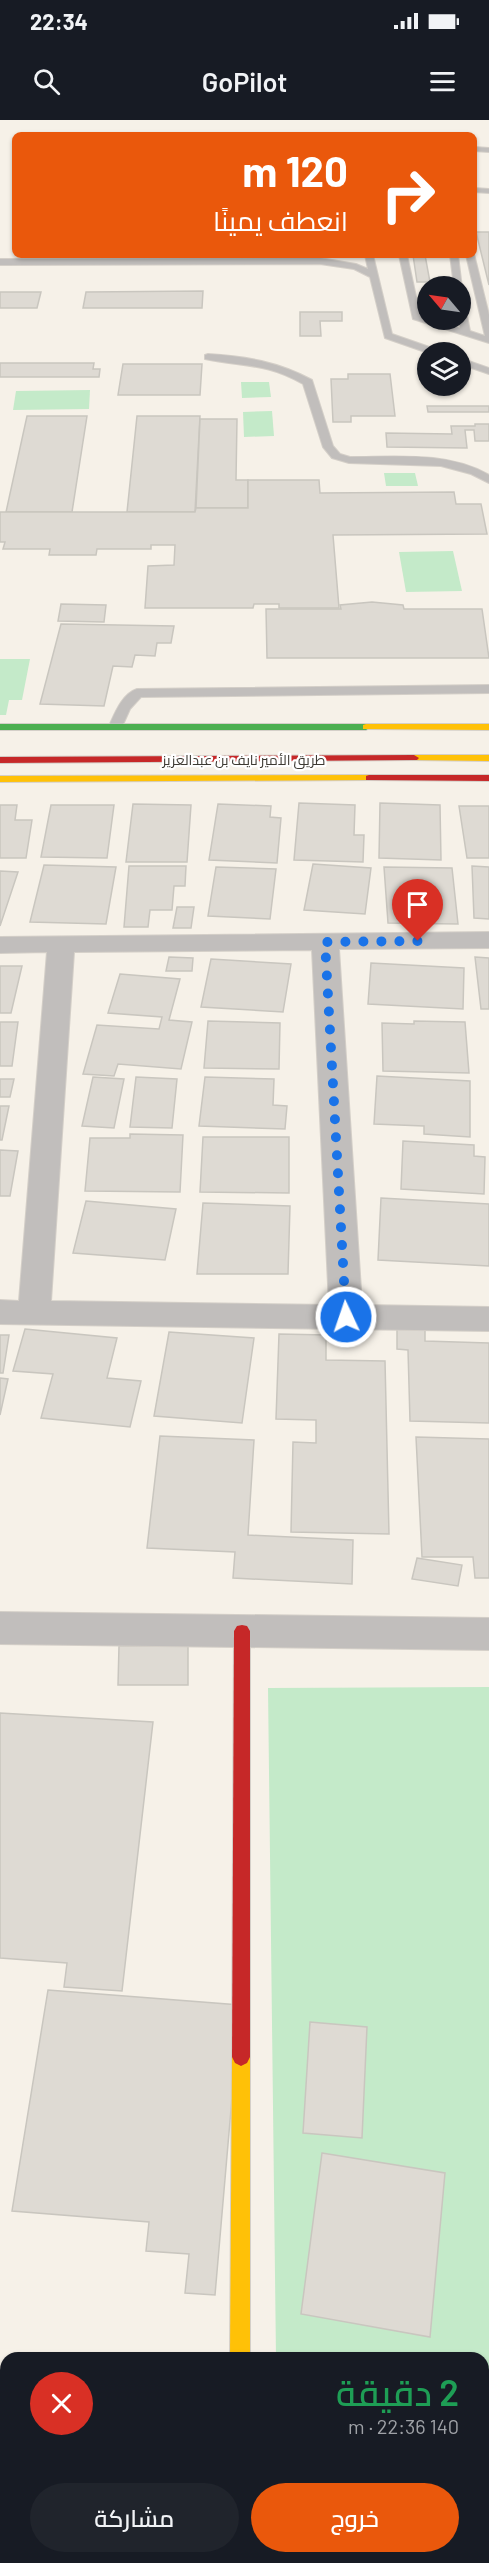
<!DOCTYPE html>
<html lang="ar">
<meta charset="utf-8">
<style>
body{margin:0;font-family:Barlow,Cairo,sans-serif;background:#20242c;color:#f1f3f6;direction:rtl;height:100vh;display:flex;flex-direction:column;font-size:22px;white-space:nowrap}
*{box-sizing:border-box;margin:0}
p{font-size:20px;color:#9ea1a6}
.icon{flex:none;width:33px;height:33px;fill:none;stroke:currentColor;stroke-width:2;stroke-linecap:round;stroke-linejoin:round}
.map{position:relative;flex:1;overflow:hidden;direction:ltr}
.panel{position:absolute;left:0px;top:2232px;width:489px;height:212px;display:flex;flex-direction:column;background:#171b24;border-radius:18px 18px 0 0;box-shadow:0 2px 4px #0004;direction:rtl}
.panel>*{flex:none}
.hud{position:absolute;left:12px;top:12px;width:465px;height:126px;border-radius:9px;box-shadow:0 2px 4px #0004;direction:rtl;background:#ea580c;color:#fff;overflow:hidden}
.needle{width:39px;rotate:299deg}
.buttons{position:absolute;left:417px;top:156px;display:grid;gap:12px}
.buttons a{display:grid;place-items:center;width:54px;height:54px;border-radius:50%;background:#171b24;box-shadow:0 2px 4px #0004;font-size:30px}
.pin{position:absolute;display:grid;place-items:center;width:51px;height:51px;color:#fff;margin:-62px -26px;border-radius:50% 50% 50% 0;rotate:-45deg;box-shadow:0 0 6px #0007}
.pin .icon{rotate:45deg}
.me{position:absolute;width:66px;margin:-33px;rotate:357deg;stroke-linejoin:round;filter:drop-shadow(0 0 4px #0008)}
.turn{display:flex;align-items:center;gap:21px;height:126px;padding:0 30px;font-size:27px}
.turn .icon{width:78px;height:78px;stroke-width:2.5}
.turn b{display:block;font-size:42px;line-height:51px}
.round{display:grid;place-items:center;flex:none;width:63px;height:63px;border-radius:32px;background:#20242c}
.headline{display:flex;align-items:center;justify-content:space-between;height:102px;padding:0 30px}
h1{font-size:36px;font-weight:600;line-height:45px;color:#1e9e55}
.action{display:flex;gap:12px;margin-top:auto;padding:12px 30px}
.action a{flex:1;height:69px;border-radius:36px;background:#ea580c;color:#fff;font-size:24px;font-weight:600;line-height:69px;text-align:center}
.action a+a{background:#20242c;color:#f1f3f6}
.status{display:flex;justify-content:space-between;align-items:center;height:42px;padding:0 30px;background:#171b24;direction:ltr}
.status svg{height:16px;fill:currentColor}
header{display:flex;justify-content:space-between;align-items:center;height:78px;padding:0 30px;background:#171b24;font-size:27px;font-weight:600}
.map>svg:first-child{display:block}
</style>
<div class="status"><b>22:34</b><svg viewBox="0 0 49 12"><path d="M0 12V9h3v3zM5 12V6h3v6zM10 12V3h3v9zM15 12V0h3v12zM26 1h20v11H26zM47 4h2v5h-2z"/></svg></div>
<header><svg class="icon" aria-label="menu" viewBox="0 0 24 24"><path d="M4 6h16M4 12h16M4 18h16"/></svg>GoPilot<svg class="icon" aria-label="search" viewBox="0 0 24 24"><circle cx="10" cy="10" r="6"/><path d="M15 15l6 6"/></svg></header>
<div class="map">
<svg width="489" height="2443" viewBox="0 0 489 2443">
<rect width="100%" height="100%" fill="#f6f1e8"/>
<g fill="#c4eac9">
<path d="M241 262H269L271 277 242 278Z"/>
<path d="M90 270 89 289 13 290 16 271Z"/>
<path d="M272 291 274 316 244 317 243 292Z"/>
<path d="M384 353H415L418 366H386Z"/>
<path d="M453 431 462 471 406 472 399 432Z"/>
<path d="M0 539H30L22 580H9L6 595H0Z"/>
<path d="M489 1567V2250H483V2238H276L268 1568Z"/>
</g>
<g fill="#dedad3" stroke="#c9c6bf" stroke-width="1.5">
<path d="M476 112H489V165Z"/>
<path d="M413 135H425L430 162H417Z"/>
<path d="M203 171 202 188H83L86 172Z"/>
<path d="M0 172H41L37 188H0Z"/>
<path d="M300 192H342V201H320L321 216H300Z"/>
<path d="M0 243H94L93 249H100L99 257H0Z"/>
<path d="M123 244H202L200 275H118Z"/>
<path d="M348 254H390L395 296H351V302H333L331 259H348Z"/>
<path d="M427 286H489V292H428Z"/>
<path d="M27 296H87L72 392H6Z"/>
<path d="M137 296H200L195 392H127Z"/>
<path d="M200 299H237L236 360H248V388H196Z"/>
<path d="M475 304H489V321H475L474 310H465L467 328 387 327 386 313 452 314 451 306H475Z"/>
<path d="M248 360H319L320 373 454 372 456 384H481L487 414 333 415 339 488H279V484H254L253 488H145L148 446 174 445 175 425H151V429H97L96 435H49L50 429H3L5 422H0V392H195L196 388H248Z"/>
<path d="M372 482 403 485 404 489H482L489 538H267L266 489H341L340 485Z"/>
<path d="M61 484 106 485 104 502 58 501Z"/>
<path d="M61 504 174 506 171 523H157L155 536 135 535 132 547 113 546 104 586 40 584Z"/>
<path d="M299 683 355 685 354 715H364L363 742 294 740Z"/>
<path d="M380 683 440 685 441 740 379 738Z"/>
<path d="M133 684 191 685 187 742H126Z"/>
<path d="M218 684 271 686 270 697 281 698 277 743 209 740Z"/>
<path d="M0 685H17L15 700H32L26 738H0Z"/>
<path d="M51 685H114L107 738 41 737Z"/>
<path d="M459 686H489V738H467Z"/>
<path d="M313 744 371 748 365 794 304 790Z"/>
<path d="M44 745 116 747 106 804 30 802Z"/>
<path d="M129 746H186L185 766H174L172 790H150L148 807H124Z"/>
<path d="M472 746 489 747V799L474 798Z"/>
<path d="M216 747 276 749 270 799 208 796Z"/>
<path d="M384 747 452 748 458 804 388 803Z"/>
<path d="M0 751 18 752 0 806Z"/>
<path d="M177 787H194L191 808H173Z"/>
<path d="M169 837 193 838 192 851H166Z"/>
<path d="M475 837 489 838V889H481Z"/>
<path d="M211 839 291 844 283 892 201 887Z"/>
<path d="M371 843 464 848 463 889 368 884Z"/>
<path d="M0 846H22L11 893H0Z"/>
<path d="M120 854 180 859 169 900 192 902 181 949 118 944 114 956 83 954 97 905 159 909 162 897 108 893Z"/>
<path d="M208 901 280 903 279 949 204 948Z"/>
<path d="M414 901 465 902 469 953 383 951 382 903 414 904Z"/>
<path d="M0 902H18L12 946H0Z"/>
<path d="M377 956 470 961V1017L424 1014V1006L374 1004Z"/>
<path d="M93 957 124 959 114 1008 82 1006Z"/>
<path d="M136 957 177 959 172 1008 130 1007Z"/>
<path d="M205 957 274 959 273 985 287 986 285 1009 199 1006Z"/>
<path d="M0 959H14L10 977H0Z"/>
<path d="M0 986H9L2 1020H0Z"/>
<path d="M130 1014 183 1015 180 1072 85 1071 90 1018H130Z"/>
<path d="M203 1017H289V1073L200 1072Z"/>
<path d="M403 1021 474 1025V1036L485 1037 484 1074 401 1069Z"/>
<path d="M0 1030 18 1031 10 1076H0Z"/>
<path d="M381 1078 489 1084V1146L378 1140Z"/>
<path d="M86 1081 176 1089 165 1140 73 1133Z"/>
<path d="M203 1083 290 1086 288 1154H197Z"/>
<path d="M397 1208 425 1209V1221L489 1223V1303L410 1301 408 1230 397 1229Z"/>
<path d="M25 1209 117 1218 107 1258 141 1261 130 1307 41 1298 53 1254 13 1251Z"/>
<path d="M169 1212 254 1218 242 1303 154 1296Z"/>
<path d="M279 1214 326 1215V1240L385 1241 389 1414 291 1412 293 1322 316 1323V1300L276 1299Z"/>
<path d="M0 1215H9L3 1253H0Z"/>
<path d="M0 1258 8 1259 0 1295Z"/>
<path d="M160 1316 254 1320 248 1415 353 1420 352 1464 233 1458 235 1432 147 1428Z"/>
<path d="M416 1317 489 1319V1458H475L473 1437H422Z"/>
<path d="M417 1438 462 1445 458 1466 412 1459Z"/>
<path d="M119 1526H188V1565H118Z"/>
<path d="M0 1593 153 1602 122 1871 64 1867 67 1843 0 1838Z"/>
<path d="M48 1870 240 1885 215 2175 185 2173 189 2134 146 2131 149 2102 12 2091Z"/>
<path d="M310 1902 367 1907 362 2018 303 2013Z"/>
<path d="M322 2033 445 2053 430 2217 301 2194Z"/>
<path d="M109 2438H191L190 2443H108Z"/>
</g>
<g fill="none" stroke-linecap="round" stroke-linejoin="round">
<g stroke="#d4cfc8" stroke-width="2">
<g id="lane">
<path d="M474 27 489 28V32L474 31Z"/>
<path d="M474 68 489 69V73L474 72Z"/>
<path d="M474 134 489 195V223L413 199 399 135H407L420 195 428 200 460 208V175L463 176 470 211 485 216 466 135Z"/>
<path d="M365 135H373L392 214 438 230 440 232 428 233 385 218 370 157 354 149 320 144 0 145V139L320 138 356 144 368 149Z"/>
<path d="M450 135H458L462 168 454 166Z"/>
<path d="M208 234C245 236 279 242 312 260L333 326 340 334 350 337C396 337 448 331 489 355V363L471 354 441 346 349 343 332 338 323 327 303 264C267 243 243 247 205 239V235Z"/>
<path d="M460 238 489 248V254L460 244Z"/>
<path d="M489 565V573L141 577 130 589 121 609 116 610 109 606C115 593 122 574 137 569Z"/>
</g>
</g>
<g stroke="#d4cfc8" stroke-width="2">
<g id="street">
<path d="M489 812V828L339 829 362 1185 489 1187V1211L0 1204V1180L19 1181 47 832 0 833V817ZM312 830 329 1185 51 1181 74 832Z"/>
<path d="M0 1492 489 1498V1530L0 1524Z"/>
<rect x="483" y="2304" width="6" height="52"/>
<path d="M213 2438H266L267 2443H213Z"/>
<path d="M314 2438H367L368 2443H314Z"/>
</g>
</g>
<g stroke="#d4cfc8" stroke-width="2">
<path id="fast" d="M0 604H366L371 607 366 610H0Z"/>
</g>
<g stroke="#d4cfc8" stroke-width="2">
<g id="slow">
<path d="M366 604H489V610L363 609V605Z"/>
<path d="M414 635H489V641L411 640 409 638Z"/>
<path d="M369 655 372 656V660L0 662V656Z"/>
<path d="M241 1928 247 1931 250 1937V2238H230L232 1937 235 1931Z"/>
</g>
</g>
<g stroke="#d4cfc8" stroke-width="2">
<g id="jam">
<path d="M414 635 419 638 417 640 0 643V637Z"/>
<path d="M369 655H489V661L366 660V656Z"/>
<path d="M242 1505 247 1506 250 1511V1937L247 1943 241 1946 235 1943 232 1937 234 1511 237 1506Z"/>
</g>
</g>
<use href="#lane" fill="#c1bebc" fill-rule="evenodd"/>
<use href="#street" fill="#c1bebc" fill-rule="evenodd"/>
<use href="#fast" fill="#4caf50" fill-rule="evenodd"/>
<use href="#slow" fill="#ffc107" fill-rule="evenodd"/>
<use href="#jam" fill="#c62828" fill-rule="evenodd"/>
</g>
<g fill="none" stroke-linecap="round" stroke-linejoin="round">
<path stroke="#1a73e8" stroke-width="10" stroke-dasharray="0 18" d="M346 1197 325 822 418 821"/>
</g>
<g text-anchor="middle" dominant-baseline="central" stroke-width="4.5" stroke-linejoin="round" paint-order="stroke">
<g font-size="14" fill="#3d3a33" stroke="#fff">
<text x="244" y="639">طريق الأمير نايف بن عبدالعزيز</text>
</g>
</g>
</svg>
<div class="buttons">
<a><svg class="needle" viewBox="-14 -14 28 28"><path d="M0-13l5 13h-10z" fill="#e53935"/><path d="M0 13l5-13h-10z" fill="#9ea1a6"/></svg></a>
<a><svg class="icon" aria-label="layers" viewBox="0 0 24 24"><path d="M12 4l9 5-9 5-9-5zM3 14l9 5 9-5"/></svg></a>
</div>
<div class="pin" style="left:418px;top:821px;background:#d93025"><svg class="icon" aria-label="arrive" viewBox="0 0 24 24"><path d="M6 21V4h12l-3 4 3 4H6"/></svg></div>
<svg class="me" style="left:346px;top:1197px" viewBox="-20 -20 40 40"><circle r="17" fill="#1a73e8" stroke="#fff" stroke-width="3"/><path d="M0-11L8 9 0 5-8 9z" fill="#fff"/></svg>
<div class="hud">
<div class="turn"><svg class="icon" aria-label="right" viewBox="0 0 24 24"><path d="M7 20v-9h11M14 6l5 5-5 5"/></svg><div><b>120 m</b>انعطف يمينًا</div></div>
</div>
<section class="panel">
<div class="headline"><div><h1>2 دقيقة</h1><p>140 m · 22:36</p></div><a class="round" style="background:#d93025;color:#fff"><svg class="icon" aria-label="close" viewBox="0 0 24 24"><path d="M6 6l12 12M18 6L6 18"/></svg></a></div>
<div class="action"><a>خروج</a><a>مشاركة</a></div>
</section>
</div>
